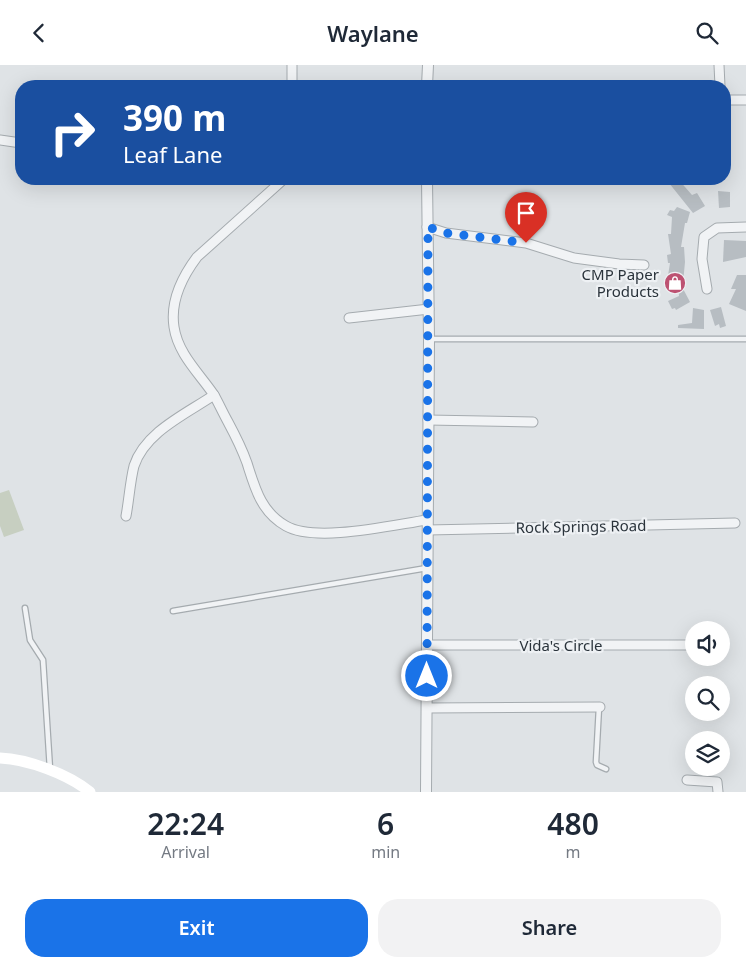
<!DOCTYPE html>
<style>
body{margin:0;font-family:"Noto Sans",sans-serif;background:#f2f2f3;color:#1f2937;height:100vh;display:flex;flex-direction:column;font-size:19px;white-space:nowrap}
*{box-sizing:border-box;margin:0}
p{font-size:16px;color:#747a83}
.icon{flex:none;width:28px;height:28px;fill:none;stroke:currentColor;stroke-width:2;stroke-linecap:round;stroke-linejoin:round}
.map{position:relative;height:727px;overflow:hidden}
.details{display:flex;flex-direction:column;background:#fff;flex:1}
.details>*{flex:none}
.hud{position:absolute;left:15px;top:15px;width:716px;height:105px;border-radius:20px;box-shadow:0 5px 20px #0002;background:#1a4fa0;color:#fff;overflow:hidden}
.controls{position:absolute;left:685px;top:556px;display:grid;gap:10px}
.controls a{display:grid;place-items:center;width:45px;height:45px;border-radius:50%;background:#fff;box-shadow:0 5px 20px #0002;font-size:25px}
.pin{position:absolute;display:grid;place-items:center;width:42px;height:42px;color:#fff;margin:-51px -21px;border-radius:50% 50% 50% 0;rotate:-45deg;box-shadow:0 0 5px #0007}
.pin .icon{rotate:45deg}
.me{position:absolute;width:55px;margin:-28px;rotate:0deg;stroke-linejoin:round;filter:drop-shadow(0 0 4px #0008)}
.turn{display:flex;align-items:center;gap:18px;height:105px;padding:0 25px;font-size:22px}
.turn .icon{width:65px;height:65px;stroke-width:2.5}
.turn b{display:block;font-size:35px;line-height:42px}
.eta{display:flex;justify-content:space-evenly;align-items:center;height:85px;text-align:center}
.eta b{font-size:30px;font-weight:600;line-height:35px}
.primary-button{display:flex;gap:10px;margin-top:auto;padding:10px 25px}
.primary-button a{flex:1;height:58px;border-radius:20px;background:#1a73e8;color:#fff;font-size:20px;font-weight:600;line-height:58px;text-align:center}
.primary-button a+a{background:#f2f2f3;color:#1f2937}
header{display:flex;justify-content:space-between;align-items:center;height:65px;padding:0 25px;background:#fff;font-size:22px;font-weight:600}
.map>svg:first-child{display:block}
</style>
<header><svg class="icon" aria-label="back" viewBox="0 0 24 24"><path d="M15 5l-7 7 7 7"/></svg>Waylane<svg class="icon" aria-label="search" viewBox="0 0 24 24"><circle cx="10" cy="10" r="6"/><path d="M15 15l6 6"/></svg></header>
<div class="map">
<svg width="746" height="727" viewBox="0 0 746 727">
<rect width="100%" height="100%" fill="#dfe3e6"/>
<path fill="#c7cfc1" d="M9 425 24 465 4 472 0 461V428Z"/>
<g fill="#b7bdc2">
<path d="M673 114H678L692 130 697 128 705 141 693 148 669 118Z"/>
<path d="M718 126 730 127V142L719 143Z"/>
<path d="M677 142 690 147 687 158H685L681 182H684L685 197 683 218H680L690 237 676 245 675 243 672 244 668 236 679 231 678 218 667 217 670 198H668L667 190 671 189 668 169H671L672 152 667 150 670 145 674 146Z"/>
<path d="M724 175 746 176V192L723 197Z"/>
<path d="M737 210H746V246L729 239 736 224H731Z"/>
<path d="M721 242 726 261 720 263 719 259 715 261 710 245Z"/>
<path d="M693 243 704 245V264L678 263V260L692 258Z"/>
</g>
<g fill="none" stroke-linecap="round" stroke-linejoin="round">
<g stroke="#a5abaf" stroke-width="7">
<g id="service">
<path d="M429 274H746"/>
<path d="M25 543 30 575 43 595 50 704"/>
<path d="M173 546 427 503"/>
<path d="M599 642 596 697 597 700 606 704"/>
</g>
</g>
<g stroke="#a5abaf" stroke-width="11">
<g id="minor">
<path d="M292 0V21"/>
<path d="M719 0 720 21"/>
<path d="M725 35H746"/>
<path d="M0 75 21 78"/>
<path d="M284 114 197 192C182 212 170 236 174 262 178 289 199 308 214 330 219 339 223 348 228 357 235 370 242 384 247 398 255 423 261 447 286 461 316 478 392 460 427 455"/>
<path d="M427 162 446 168 526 178 574 193 619 199 644 200"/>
<path d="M707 224 702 194 704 172 717 163 746 162"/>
<path d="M349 253 429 244"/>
<path d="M428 355 533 357"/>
<path d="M126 451C129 435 130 417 134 401 145 367 186 349 214 330"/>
<path d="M428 465 735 458"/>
<path d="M427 580H694"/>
<path d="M427 643 600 642"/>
<path d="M687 715 717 717 718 727"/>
</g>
</g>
<g stroke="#a5abaf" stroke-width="12">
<g id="tertiary">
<path d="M427 21 428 0"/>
<path d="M426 727 429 274 427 114"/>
</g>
</g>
<use href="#service" stroke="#f1f3f5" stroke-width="4.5"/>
<use href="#minor" stroke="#f1f3f5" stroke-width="9"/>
<use href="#tertiary" stroke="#f1f3f5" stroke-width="10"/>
<path stroke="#fff" stroke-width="11" d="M0 693C27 694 68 709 90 727"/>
</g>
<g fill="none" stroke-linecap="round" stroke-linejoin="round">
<path stroke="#1a73e8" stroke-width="9" stroke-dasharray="0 16.2" d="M427 611 428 162 446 168 526 178"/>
</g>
<defs>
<g id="shop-disc" transform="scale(1.125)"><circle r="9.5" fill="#bd5272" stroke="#eef1f4"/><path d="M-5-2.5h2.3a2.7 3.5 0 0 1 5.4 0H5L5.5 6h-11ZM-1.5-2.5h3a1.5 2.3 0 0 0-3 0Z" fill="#fff"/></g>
</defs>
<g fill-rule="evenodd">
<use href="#shop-disc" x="675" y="218"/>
</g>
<g text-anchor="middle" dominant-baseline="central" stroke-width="4.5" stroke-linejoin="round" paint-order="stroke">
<g font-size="15" fill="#2a333b" stroke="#eef1f4" text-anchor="end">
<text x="659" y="209">CMP Paper<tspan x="659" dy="17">Products</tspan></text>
</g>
<g font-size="15" fill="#2a333b" stroke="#eef1f4">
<text transform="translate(581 461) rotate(-1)">Rock Springs Road</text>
<text x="561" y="580">Vida's Circle</text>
</g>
</g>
</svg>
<div class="controls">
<a><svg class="icon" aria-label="sound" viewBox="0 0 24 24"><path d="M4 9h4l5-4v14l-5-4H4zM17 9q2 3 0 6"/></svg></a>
<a><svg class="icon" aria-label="search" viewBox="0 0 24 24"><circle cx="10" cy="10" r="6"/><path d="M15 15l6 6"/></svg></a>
<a><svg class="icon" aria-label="layers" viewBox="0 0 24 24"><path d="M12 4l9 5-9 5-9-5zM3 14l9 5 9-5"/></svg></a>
</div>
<div class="pin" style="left:526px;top:178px;background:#d93025"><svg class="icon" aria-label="arrive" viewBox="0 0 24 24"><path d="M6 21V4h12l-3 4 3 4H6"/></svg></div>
<svg class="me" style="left:427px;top:611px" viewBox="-20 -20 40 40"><circle r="17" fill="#1a73e8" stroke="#fff" stroke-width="3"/><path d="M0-11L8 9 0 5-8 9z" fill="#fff"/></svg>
<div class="hud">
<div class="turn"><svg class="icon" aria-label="right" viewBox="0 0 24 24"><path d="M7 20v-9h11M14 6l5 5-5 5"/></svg><div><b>390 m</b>Leaf Lane</div></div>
</div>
</div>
<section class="details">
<div class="eta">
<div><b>22:24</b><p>Arrival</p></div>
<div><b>6</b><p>min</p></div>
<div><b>480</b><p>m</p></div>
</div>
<div class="primary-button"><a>Exit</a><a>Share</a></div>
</section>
